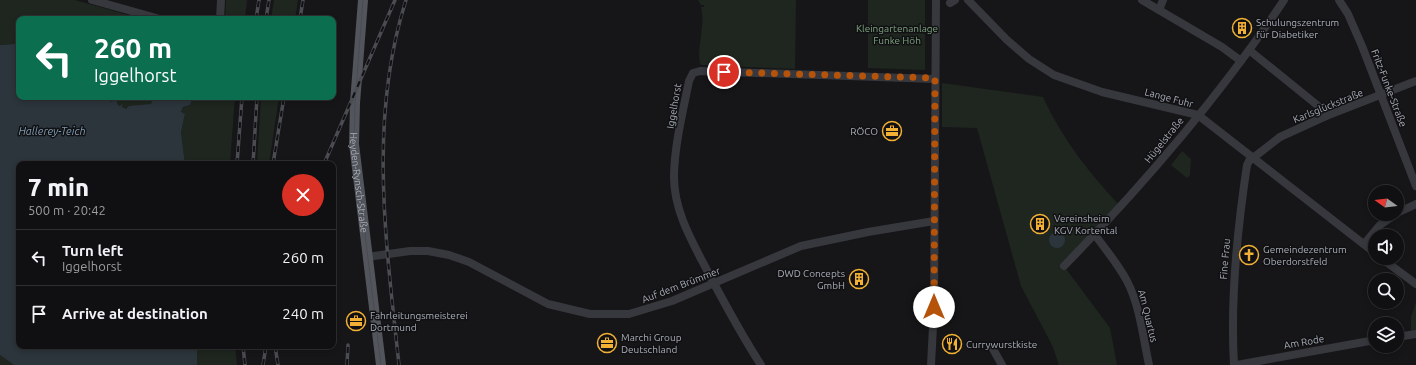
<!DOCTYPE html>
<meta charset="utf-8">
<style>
body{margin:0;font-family:Ubuntu,sans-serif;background:#19191b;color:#f1f3f6;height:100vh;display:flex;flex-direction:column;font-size:15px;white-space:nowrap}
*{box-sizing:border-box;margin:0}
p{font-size:13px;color:#9c9d9f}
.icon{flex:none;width:22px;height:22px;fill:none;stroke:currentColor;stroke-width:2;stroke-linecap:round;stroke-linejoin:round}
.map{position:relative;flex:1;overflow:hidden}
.panel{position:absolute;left:16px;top:161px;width:320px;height:188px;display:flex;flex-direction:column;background:#101012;border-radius:8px;box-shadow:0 2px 6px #0003,0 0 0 1px #303032}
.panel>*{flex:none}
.guide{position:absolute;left:16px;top:16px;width:320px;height:84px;border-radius:8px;box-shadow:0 2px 6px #0003,0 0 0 1px #303032;background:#0b6e4f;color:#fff;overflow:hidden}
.needle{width:26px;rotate:285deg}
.buttons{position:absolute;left:1368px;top:185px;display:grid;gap:8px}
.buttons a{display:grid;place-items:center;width:36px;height:36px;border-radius:50%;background:#101012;box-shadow:0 2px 6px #0003,0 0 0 1px #303032;font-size:20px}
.pin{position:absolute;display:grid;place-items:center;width:34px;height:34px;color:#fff;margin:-17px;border:2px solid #fff;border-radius:50%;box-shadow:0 1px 4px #0007}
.me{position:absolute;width:44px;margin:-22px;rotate:0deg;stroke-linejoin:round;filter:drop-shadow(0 0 3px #0008)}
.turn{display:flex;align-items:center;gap:14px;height:84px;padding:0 12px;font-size:18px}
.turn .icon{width:52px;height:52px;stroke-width:2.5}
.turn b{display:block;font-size:28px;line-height:34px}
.round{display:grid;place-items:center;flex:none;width:42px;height:42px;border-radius:21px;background:#19191b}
.head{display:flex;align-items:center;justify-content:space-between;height:68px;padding:0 12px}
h1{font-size:24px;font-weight:800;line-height:30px}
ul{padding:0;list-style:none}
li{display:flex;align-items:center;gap:12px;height:56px;padding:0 12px;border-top:1px solid #303032}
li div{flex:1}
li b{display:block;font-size:15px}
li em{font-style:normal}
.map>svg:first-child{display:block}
</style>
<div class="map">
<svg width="1416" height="365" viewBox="0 0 1416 365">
<rect width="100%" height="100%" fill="#161618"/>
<g fill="#1e261f">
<path d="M0 0H75L142 19H19V41L14 44 0 45Z"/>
<path d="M226 0H247L245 19H225Z"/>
<path d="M274 0H298L295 19H271Z"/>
<path d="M698 0H796L795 69 701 65C695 55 706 24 701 7H704V5H701Z"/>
<path d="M868 0H925V70L868 68Z"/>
<path d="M942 83 1043 97C1062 139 1090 174 1121 207L1064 266 1110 328 1117 365H1059L1053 347 1021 286 977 128 942 127Z"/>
<path d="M108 97H163L159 101H152L151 104 126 109 122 107 123 103 120 106 118 105 117 101 111 102Z"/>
<path d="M184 97H235L230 164H185L181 132 185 114 181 113 183 107 190 105 192 100 195 101 193 98Z"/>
<path d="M261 97H279L269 164H257Z"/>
<path d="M1182 151 1191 159 1190 175 1187 178 1171 165Z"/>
<path d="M1416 302V330L1411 331V317Z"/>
<path d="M197 346H235L237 365H197Z"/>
<path d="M0 355 14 365H0Z"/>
</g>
<g fill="#2c353c">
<path d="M19 41V97H108L111 102 116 99 118 105 120 106 123 103 122 107 126 109 129 106 151 104 152 101H159L163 97C170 97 191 97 196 101L192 100 190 105 183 107 181 112 185 114 181 132 185 164H19V346H197V365H14L0 355V45L14 44Z"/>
<circle cx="1057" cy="240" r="8"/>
</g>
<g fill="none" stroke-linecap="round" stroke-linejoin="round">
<g stroke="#37383d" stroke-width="8">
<path d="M92 0 160 19"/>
<path d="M968 0 1007 40 1029 59 1054 75 1102 92 1198 115 1375 253"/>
<path d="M1142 0 1222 47 1241 61"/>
<path d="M1339 0 1348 14 1362 46 1416 186"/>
<path d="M950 3 955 0"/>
<path d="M1159 10 1163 0"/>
<path d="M220 19 221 0"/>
<path d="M1249 50 1322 109 1326 116"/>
<path d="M1397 213 1416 204"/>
<path d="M1095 235C1106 250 1118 264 1127 281 1140 306 1143 337 1149 365"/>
<path d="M1364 244 1380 225 1396 214"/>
<path d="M367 257 410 251H428L449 255 469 262 548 304 590 314H629L672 301 801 246 868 232 934 221"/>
<path d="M1381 258 1416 284"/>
<path d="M1064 266C1144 184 1220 96 1284 0"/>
<path d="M1397 337 1416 334"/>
<path d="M993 349 1002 365"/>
<path d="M761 365C742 336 726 306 710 276 693 243 673 211 674 174 675 143 683 111 689 81L693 73 700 71 935 79"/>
<path d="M931 365 934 307 936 0"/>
<path d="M1234 365C1230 298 1237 231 1247 165L1249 161 1280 137 1326 116 1416 81"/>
<path d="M1237 365 1375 340"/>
</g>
<path stroke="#53555c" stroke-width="10" d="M363 0 355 103 354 144 381 365"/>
<path stroke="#4a4c52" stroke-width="1" id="s1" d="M363 0 355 103 354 144 381 365"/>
<g stroke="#4a4c52" stroke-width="3.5">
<g id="rail">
<path d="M256 19 259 0"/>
<path d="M266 19 269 0"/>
<path d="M300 19 303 0"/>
<path d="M237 164 242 97"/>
<path d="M253 164 257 97"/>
<path d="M273 164 284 97"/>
<path d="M324 164 395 0"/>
<path d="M243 346 245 365"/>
<path d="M275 346 278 365"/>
<path d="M263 365 266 346"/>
<path d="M347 365 348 345"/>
<path d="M399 365C386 243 368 119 406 0"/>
</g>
</g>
<use href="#rail" stroke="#111113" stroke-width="2" stroke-dasharray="6" stroke-linecap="butt"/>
</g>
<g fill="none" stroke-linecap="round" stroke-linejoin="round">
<path stroke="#b45309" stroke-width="7" stroke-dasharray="0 12.6" d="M724 72 935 78 934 307"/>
</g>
<defs>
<g id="building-ring" transform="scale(1)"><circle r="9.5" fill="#111113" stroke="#f2b134" stroke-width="1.5"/><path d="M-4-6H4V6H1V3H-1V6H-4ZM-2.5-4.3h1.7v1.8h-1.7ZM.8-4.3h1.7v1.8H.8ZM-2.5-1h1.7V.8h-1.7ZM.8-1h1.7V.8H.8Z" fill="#f2b134"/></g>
<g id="office-ring" transform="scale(1)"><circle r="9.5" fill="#111113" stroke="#f2b134" stroke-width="1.5"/><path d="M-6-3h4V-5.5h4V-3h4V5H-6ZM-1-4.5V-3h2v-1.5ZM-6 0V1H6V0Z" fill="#f2b134"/></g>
<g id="church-ring" transform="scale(1)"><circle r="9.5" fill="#111113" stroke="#f2b134" stroke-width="1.5"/><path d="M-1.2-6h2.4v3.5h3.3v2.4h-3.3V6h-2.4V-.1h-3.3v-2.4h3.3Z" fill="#f2b134"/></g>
<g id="restaurant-ring" transform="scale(1)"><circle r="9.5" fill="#111113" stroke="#f2b134" stroke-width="1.5"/><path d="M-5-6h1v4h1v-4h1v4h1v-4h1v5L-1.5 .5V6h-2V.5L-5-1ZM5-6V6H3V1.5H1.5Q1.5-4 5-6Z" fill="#f2b134"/></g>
</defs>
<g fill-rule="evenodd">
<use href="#building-ring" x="1242" y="28"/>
<use href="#office-ring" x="892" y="131"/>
<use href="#building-ring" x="1040" y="224"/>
<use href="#church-ring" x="1249" y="255"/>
<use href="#building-ring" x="859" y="279"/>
<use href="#office-ring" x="356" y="321"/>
<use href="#office-ring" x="607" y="343"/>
<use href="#restaurant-ring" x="952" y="344"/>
</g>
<g text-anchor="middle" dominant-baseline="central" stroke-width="3" stroke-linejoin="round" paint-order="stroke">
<g font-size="10" fill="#a8adb8" stroke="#111113" text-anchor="start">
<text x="1256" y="22">Schulungszentrum<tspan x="1256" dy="12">für Diabetiker</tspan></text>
<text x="878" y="131" text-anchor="end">RÖCO</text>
<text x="1054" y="218">Vereinsheim<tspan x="1054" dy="12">KGV Kortental</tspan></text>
<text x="1263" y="249">Gemeindezentrum<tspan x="1263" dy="12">Oberdorstfeld</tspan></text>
<text x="845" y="273" text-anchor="end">DWD Concepts<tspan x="845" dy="12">GmbH</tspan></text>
<text x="370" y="315">Fahrleitungsmeisterei<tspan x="370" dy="12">Dortmund</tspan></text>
<text x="621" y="337">Marchi Group<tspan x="621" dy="12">Deutschland</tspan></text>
<text x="966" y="344">Currywurstkiste</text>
</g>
<g font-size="10" fill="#7fa381" stroke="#111113">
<text x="897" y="28">Kleingartenanlage<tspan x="897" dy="12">Funke Höh</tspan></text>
</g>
<g font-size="10" fill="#a8adb8" stroke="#111113">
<text transform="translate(1389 88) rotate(69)">Fritz-Funke-Straße</text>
<text transform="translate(1169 98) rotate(15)">Lange Fuhr</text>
<text transform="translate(674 106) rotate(-80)">Iggelhorst</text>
<text transform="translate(1328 106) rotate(-22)">Karlsglückstraße</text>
<text transform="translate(1164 140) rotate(-51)">Hügelstraße</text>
<text stroke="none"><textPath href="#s1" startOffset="183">Heyden-Rynsch-Straße</textPath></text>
<text transform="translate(1225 259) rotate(-85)">Fine Frau</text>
<text transform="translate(681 285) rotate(-21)">Auf dem Brümmer</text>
<text transform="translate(1148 316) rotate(76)">Am Quartus</text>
<text transform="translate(1304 342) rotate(-10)">Am Rode</text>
</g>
<g font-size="11" font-style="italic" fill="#7f9bb3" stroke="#111113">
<text x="52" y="131">Hallerey-Teich</text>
</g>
</g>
</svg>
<div class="buttons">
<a><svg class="needle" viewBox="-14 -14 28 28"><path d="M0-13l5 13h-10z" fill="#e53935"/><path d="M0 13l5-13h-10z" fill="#9c9d9f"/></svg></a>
<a><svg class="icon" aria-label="sound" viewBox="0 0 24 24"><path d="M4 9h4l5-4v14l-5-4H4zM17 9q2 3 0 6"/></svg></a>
<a><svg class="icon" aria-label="search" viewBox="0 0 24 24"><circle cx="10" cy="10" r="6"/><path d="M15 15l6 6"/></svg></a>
<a><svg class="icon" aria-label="layers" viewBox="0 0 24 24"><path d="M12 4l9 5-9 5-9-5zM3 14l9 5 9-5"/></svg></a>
</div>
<div class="pin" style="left:724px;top:72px;background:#d93025"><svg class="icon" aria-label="arrive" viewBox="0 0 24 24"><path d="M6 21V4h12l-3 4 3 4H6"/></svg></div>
<svg class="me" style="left:934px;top:307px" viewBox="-20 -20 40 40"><circle r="19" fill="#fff"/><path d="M0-13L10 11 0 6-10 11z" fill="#b45309"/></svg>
<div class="guide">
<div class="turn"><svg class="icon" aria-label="left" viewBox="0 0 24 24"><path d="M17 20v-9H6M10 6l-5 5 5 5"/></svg><div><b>260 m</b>Iggelhorst</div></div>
</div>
<section class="panel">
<div class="head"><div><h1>7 min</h1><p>500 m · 20:42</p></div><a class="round" style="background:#d93025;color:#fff"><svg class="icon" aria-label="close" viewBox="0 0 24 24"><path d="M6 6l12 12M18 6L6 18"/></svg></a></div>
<ul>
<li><svg class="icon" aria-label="left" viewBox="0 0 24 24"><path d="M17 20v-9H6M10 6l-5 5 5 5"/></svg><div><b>Turn left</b><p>Iggelhorst</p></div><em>260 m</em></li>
<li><svg class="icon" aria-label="arrive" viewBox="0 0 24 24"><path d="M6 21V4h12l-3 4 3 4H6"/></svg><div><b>Arrive at destination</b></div><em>240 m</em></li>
</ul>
</section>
</div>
